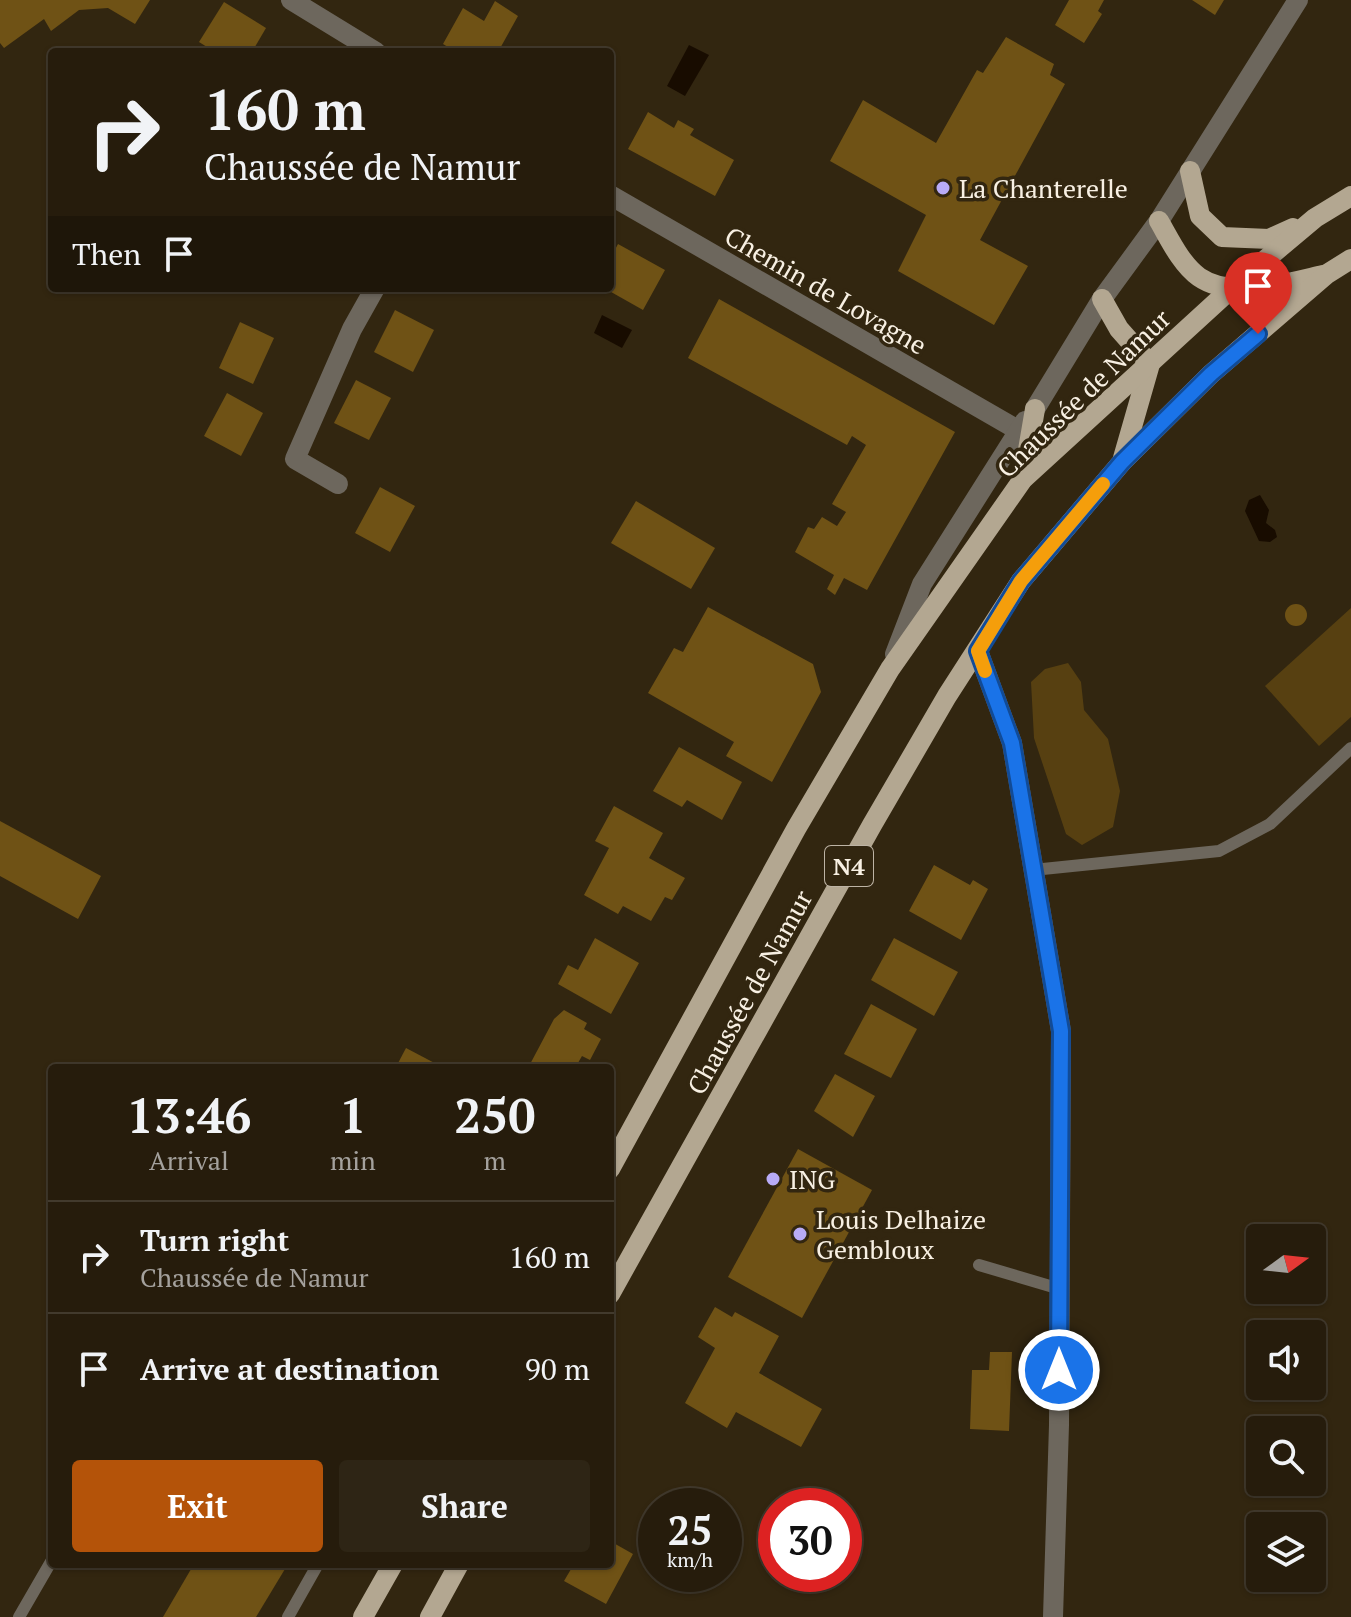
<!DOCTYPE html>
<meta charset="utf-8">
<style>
body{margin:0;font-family:"PT Serif",serif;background:#2e2515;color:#f1f3f6;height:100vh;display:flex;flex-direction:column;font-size:30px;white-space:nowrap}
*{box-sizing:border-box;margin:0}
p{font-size:26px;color:#a4a19d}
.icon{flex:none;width:44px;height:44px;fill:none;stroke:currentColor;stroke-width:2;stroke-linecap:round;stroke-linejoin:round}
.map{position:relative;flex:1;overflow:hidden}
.side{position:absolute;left:48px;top:1064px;width:566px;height:504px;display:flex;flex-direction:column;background:#261c0c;border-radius:8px;box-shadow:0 2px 6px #0004,0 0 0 2px #423a2d}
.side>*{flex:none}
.banner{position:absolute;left:48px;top:48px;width:566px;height:244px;border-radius:8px;box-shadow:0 2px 6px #0004,0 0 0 2px #423a2d;background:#261c0c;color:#f1f3f6;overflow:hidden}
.needle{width:52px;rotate:75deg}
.tools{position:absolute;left:1246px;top:1224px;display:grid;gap:16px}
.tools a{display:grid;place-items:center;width:80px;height:80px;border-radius:8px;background:#261c0c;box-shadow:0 2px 6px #0004,0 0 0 2px #423a2d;font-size:40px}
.speed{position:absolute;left:638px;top:1488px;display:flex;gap:16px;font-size:40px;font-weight:700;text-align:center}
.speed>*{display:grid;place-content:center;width:104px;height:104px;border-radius:50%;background:#261c0c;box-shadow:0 2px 6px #0004,0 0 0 2px #423a2d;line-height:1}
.speed small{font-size:20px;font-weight:400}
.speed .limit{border:12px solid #d22;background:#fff;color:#111}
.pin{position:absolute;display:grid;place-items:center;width:68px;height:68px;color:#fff;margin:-82px -34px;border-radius:50% 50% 50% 0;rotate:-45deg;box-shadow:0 0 8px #0007}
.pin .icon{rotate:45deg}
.me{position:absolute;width:88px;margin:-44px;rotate:0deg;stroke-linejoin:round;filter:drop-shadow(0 0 6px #0008)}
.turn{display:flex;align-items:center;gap:28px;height:168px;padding:0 24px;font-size:36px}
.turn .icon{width:104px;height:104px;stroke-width:2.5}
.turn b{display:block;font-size:56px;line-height:68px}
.then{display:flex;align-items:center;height:76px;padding:0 24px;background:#0003;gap:16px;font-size:30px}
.eta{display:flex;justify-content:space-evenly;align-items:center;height:136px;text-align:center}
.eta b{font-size:48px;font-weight:700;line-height:56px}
.button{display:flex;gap:16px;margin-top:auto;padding:16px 24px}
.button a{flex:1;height:92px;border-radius:8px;background:#b45309;color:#fff;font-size:32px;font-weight:700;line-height:92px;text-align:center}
.button a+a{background:#2e2515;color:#f1f3f6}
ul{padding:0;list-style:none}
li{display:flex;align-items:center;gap:24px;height:112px;padding:0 24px;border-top:2px solid #423a2d}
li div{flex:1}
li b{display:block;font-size:30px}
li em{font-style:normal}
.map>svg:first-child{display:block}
</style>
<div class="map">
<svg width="1351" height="1617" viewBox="0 0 1351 1617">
<rect width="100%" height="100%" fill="#322610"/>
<g fill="#574011">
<path d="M1351 608V717L1319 746 1265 686Z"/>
<path d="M1068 663 1081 682 1084 710 1108 739 1120 791 1113 827 1082 845 1066 834 1034 738 1031 682 1045 669Z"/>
</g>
<g fill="#180c00">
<path d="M689 45 709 55 685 96 667 86Z"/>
<path d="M602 315 632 330 622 348 594 333Z"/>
<path d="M1260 495 1269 510 1266 523 1275 530 1277 537 1270 542 1259 541 1245 511 1249 500Z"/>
</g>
<g fill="#6f5215">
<path d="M0 0H150L135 24 108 8 79 10 51 31 44 19 4 48 0 43Z"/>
<path d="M1069 0H1104L1098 11 1102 14 1084 43 1055 25Z"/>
<path d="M1192 0H1224L1215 15Z"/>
<path d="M495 1 518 16 498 52H456L443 44 463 8 484 21Z"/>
<path d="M224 2 266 28 252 52H215L199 42Z"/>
<path d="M1006 37 1054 64 1050 75 1065 84 980 240 1028 266 994 325 898 271 926 215 830 161 863 100 936 143 977 70 983 73Z"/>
<path d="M648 112 674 128 678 120 694 129 690 135 734 160 715 196 628 149Z"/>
<path d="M618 244 665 270 643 310 604 288H610V259Z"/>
<path d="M719 299 955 432 867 590 844 578 835 595 827 589 834 575 795 552 808 527 814 529 822 517 837 526 846 512 832 504 866 445 852 436 847 445 688 358Z"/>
<path d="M395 310 434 330 413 372 374 352Z"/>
<path d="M240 322 274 338 253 384 219 368Z"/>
<path d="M356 380 391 398 369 440 334 423Z"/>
<path d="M227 393 263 413 241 456 204 436Z"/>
<path d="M380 487 415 506 390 552 355 533Z"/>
<path d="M636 501 715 548 691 589 611 543Z"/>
<circle cx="1296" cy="615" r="11"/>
<path d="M708 607 813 664 821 692 772 782 726 756 734 742 648 693 674 648 683 652Z"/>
<path d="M679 747 742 782 722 820 687 800 682 807 653 791Z"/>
<path d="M614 806 663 833 649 858 685 878 672 900 665 897 651 921 623 906 618 914 584 895 609 848 595 841Z"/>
<path d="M0 821 101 876 78 919 0 876Z"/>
<path d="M934 865 970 885 973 880 988 889 961 940 909 911Z"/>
<path d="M595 938 639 963 611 1014 558 984 568 965 578 970Z"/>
<path d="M894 938 958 972 934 1016 871 980Z"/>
<path d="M871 1004 917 1029 891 1078 844 1054Z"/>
<path d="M564 1010 587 1023 584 1029 601 1039 590 1060 582 1056 575 1068H528L554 1019Z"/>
<path d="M406 1048 444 1068 396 1067Z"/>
<path d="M835 1074 875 1096 853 1137 814 1111Z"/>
<path d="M798 1149 872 1190 802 1318 728 1277Z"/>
<path d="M715 1307 732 1317 735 1312 779 1336 759 1373 822 1409 801 1447 736 1412 727 1428 685 1403 715 1348 698 1337Z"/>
<path d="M990 1352H1012L1009 1431 970 1429 972 1370H989Z"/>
<path d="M610 1541 633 1554 606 1604 564 1581 574 1564H610Z"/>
<path d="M194 1564H288L256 1617H163Z"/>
</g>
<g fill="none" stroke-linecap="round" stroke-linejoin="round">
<g stroke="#6d675d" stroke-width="12">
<path d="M1033 870 1219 851 1270 824 1351 748"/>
<path d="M979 1265 1060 1289"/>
<path d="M19 1617 52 1560"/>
<path d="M288 1617 318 1564"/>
</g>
<g stroke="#6d675d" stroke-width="20">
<path d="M291 0 376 52"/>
<path d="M610 195 1018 430"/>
<path d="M338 484 295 459 352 329 375 288"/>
<path d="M978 651 1012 743 1061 1031 1059 1425 1053 1617"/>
<path d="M895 654 922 584 1025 421"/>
</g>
<path stroke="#6d675d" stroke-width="20" d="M1035 409 1102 299 1159 221 1298 0"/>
<g stroke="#b3a791" stroke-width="20">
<path d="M1190 171 1200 216 1222 237 1269 239 1293 228"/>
<path d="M1159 221C1170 240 1181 264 1199 277 1232 300 1288 283 1323 275"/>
<path d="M1102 299 1119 329 1150 364 1123 458"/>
<path d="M1023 479 1035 409"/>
<path d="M610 1169 796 829 890 669 1023 479 1233 287 1315 218 1351 196"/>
<path d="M610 1294 872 825 947 696 1021 581 1122 462 1211 374 1327 274 1351 259"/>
<path d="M363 1617 393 1564"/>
<path d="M430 1617 459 1564"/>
</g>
</g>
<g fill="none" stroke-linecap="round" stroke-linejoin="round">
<g stroke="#114b97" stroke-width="20">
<path id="route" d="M1059 1370 1061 1031 1012 743 978 651 1021 581 1122 462 1211 374 1258 334"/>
</g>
<use href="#route" stroke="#1a73e8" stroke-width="14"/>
<path stroke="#f59e0b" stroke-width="14" d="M985 671 978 651 1021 581 1103 484"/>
</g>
<g fill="#b8abf7" stroke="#322610" stroke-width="3">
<circle cx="943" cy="188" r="8"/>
<circle cx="773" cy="1179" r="8"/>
<circle cx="800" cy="1234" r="8"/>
</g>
<g text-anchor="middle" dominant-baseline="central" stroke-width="7" stroke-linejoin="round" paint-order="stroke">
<rect fill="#322610" stroke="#bdb3a4" stroke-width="2" x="825" y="846" width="48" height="40" rx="6"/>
<g font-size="24" font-weight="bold" fill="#f8f0e3">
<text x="849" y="866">N4</text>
</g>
<g font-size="26" fill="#f8f0e3" stroke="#322610" text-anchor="start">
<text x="959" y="188">La Chanterelle</text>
<text x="789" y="1179">ING</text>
<text x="816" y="1219">Louis Delhaize<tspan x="816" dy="30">Gembloux</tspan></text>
</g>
<g font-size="26" fill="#f8f0e3" stroke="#322610">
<text transform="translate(826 290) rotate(30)">Chemin de Lovagne</text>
<text transform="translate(1083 393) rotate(-44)">Chaussée de Namur</text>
<text transform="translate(749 992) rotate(-61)">Chaussée de Namur</text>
</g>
</g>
</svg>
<div class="tools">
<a><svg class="needle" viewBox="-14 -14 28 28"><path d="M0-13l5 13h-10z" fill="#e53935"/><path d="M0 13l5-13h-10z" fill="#a4a19d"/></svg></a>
<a><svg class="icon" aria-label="sound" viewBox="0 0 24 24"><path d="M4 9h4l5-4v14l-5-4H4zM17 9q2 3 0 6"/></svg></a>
<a><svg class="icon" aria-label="search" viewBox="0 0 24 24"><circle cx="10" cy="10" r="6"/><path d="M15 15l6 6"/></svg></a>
<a><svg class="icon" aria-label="layers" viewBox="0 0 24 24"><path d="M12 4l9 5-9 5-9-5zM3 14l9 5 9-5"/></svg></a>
</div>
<div class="speed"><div>25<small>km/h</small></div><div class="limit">30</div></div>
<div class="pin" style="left:1258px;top:334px;background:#d93025"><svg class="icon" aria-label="arrive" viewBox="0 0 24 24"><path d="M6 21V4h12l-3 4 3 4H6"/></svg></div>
<svg class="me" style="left:1059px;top:1370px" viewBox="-20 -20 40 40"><circle r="17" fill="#1a73e8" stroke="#fff" stroke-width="3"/><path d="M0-11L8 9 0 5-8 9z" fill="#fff"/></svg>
<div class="banner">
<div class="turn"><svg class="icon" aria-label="right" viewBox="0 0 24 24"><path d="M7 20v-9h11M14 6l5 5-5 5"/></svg><div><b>160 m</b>Chaussée de Namur</div></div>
<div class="then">Then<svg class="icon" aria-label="arrive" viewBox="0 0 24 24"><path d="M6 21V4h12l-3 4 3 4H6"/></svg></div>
</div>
<section class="side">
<div class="eta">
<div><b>13:46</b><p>Arrival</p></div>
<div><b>1</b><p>min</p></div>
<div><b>250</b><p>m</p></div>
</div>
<ul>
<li><svg class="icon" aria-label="right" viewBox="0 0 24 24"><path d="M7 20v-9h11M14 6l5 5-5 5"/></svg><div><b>Turn right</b><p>Chaussée de Namur</p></div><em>160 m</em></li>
<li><svg class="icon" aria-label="arrive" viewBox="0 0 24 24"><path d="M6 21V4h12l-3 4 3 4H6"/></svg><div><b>Arrive at destination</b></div><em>90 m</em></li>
</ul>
<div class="button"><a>Exit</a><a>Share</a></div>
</section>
</div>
